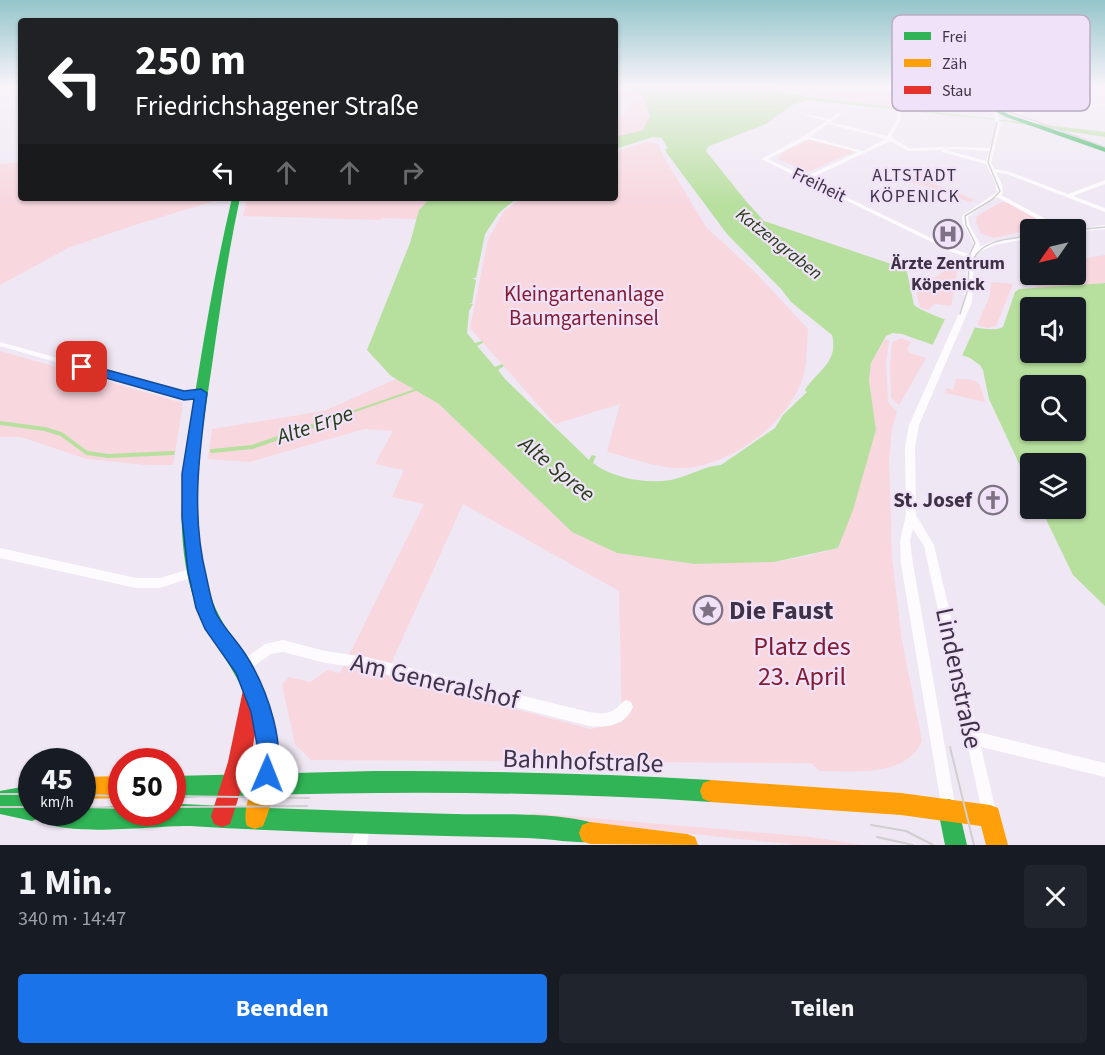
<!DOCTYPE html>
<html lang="de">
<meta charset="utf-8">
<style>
body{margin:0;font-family:"Source Sans 3",sans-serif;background:#20242c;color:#f1f3f6;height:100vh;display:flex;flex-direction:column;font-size:22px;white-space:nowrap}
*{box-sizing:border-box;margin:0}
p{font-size:20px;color:#9ea1a6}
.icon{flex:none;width:33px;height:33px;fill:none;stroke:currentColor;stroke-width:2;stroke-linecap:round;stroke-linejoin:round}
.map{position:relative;height:845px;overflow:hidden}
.side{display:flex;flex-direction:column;background:#171b24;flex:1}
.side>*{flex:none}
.top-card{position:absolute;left:18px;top:18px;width:600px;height:183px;border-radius:6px;box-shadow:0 2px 4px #0004;background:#202124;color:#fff;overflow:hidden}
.needle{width:39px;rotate:236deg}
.buttons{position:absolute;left:1020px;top:219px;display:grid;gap:12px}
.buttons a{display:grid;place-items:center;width:66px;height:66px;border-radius:6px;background:#171b24;box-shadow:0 2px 4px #0004;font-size:30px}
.speed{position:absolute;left:18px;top:748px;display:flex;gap:12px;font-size:30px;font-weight:700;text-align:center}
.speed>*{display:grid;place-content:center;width:78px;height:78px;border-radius:50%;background:#171b24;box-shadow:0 2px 4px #0004;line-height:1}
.speed small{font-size:15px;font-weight:400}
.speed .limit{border:9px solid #d22;background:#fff;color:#111}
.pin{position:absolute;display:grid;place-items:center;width:51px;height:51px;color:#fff;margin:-26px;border-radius:12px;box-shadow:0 3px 9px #0006}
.me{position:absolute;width:66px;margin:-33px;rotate:1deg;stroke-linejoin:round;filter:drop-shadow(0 0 4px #0008)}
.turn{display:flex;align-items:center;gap:21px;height:126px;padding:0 18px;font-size:27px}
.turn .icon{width:78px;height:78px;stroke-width:2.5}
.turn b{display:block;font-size:42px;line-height:51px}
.lanes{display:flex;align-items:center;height:57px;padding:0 18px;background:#0003;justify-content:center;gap:30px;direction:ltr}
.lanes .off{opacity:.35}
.round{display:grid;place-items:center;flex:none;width:63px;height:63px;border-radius:6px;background:#20242c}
.overview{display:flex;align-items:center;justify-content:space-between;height:102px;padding:0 18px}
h1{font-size:36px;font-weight:700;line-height:45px}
.button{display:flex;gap:12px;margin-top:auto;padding:12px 18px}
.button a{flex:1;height:69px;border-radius:6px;background:#1a73e8;color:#fff;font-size:24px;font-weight:700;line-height:69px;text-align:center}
.button a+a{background:#20242c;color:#f1f3f6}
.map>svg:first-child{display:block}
</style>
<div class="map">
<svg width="1105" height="845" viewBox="0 0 1105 845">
<rect width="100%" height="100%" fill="#efe7f3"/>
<g fill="#f8d7df" fill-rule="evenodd">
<path d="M615 87C643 87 643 93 651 116L643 130 615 137V121L625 115 630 100 615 97Z"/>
<path d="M788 87H864L892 92 893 107 816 98 818 91Z"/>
<path d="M810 139 851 150 853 152 808 172 778 159 784 152Z"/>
<path d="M647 142 659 144 662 154 706 227 757 274 808 329C807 343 807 360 804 374 791 423 724 472 674 468 652 466 628 457 607 452L620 404 555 424 470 328 488 240 504 211 523 198H615V152Z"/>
<path d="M21 162V198H225L131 226 68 248 0 285V164Z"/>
<path d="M921 169 937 173 931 183 975 200 970 202 929 187 908 182Z"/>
<path d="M247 198 428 200 419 210 417 219 383 218 380 220 243 216Z"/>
<path d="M1001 202 1011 203 1056 228 1030 230 994 238 981 233 976 222 977 216Z"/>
<path d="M1105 255V283L1038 288 1032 280 1047 278 1044 276 1076 274V260Z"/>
<path d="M958 267 951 306 934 304 928 310 920 307 914 282 936 277 947 269Z"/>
<path d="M991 282 1013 284 996 326 988 328 977 325 990 296Z"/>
<path d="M901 338 911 342 907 349 910 353 926 358 899 405 891 398 890 366 892 342Z"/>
<path d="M885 339 889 341 886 363 888 402 897 412 892 428 889 460 892 558 902 641 922 741C906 778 852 771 820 771L811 763 311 760 295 744 282 685 289 677 310 682 328 670 340 673 424 504 392 497 404 470 375 464 393 431 364 429 250 462 208 459 212 429 324 411 396 379 439 404 572 532 617 553 695 564 774 562 808 556 838 548 874 437 876 430 869 380 871 363ZM463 504 619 591 622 722 591 729 386 675Z"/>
<path d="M0 351 183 403 173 465H146L87 459 21 437H0Z"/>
<path d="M956 379C980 379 979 381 985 402L945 393 947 388 953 390Z"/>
<path d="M534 813 810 837 864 845H797L534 817 532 815Z"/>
</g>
<path fill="#b7df9e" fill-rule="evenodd" d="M621 87H771L778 92 816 98 1105 132V137L995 120 807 100 790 106 766 124 709 146 706 151 745 200 764 221 903 268 907 272 914 305C928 316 988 336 1003 327L1015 292 1019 289 1105 283V606L1073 575 1041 509 1076 508V464H1030V487L989 399 983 370 980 365 970 358 902 334 893 333 886 336 871 363 869 380 876 430 853 510 838 548 774 562 695 564 617 553 572 532 439 404 391 376 367 350 410 243 419 210 430 198H517L499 213 485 234 476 278H472L476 280 472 303H468L473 304 469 311 467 333 475 343 482 341 483 343 477 346 495 367 502 364 504 366 498 370 505 379 589 460 592 455 596 456 593 463C613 479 651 485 675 479 691 475 705 466 721 465L775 428 783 415 807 392 805 390C818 370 839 362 832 335L791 302 782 290 727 234 666 152 665 149H668L662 138 653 137 615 149V137L643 130 650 116C643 95 645 91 621 87ZM1030 308H1076V352H1030ZM1030 386H1076V430H1030Z"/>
<path fill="#efe7f3" d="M947 315 976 325 961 358 931 348Z"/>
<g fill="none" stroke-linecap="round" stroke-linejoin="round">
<path stroke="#b7df9e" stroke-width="2" d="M326 421 418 389"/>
<g stroke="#b7df9e" stroke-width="4">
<path d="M0 423 45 429 61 434 87 453 108 456 173 453"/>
<path d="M212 451 252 447 330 420"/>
</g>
<g fill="#fdfbfd" fill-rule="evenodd">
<path d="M893 87 982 101 1014 110 1105 104V106L1020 112 1024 114 1022 115 981 103 899 92 901 119 891 137 909 148 955 147 990 148 997 124 995 122V111L997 110 999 111V121L1001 123 991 163 994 169 1010 172 1068 194 1105 180V184L1073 196 1105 208V212L1007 174 996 172 1001 182 1003 193 1001 195 1066 230H1057L997 197 968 217 969 224 980 244 979 247 991 242 1030 234V238L995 245 976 253 974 257 972 302 919 425 915 448 916 515 934 545 978 732 1105 763V777L981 747 997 816 995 821 990 823 985 821 983 816 924 546 913 529 910 541 913 564 956 810 954 815 949 817 944 815 942 810 901 564 900 541 906 515 905 448 909 425 964 302 968 258 952 252 761 159 804 136 827 121 806 116 808 114 830 119 837 113H841V115L831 122 887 136 897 119 895 90ZM828 124 886 139 862 151 810 137ZM807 139 858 152 805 177 768 159ZM890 141 908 151 942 150V152L986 164 995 182 997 192 962 216 963 224 974 244 969 254 956 250 809 179ZM955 149 989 151 986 161 946 150Z"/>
<path d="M964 87H992L965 89 963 88Z"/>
<path d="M1058 87H1105V88H1060Z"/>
<path d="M1105 93V95L984 98 982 97 984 96Z"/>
<path d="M1105 225V229L1076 232V230H1073Z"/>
<path d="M0 342 184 393 201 390 205 393 201 396 184 399 0 346Z"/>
<path d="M0 548 136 578H160L196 567 200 569 202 572 200 575 160 588H136L0 558Z"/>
<path d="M283 640 325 651 366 657 589 712C597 713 607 715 614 710 619 707 620 703 626 700L631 702 633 707C625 726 607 728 589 726L366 669 325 663 283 652 271 654 247 671 243 673 239 671 237 667 239 663 265 644Z"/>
<path d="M363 817 368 819 370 824 367 845H351L358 819Z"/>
</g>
<g fill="#30b455" fill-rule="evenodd">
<path d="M947 87H955L1010 115 1105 147V152L1006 117Z"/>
<path d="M232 198H240C228 253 220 309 212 365 201 440 187 517 209 591 220 628 249 656 264 691L261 698 254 701 247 698C231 662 204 632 192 593 170 518 188 439 200 363 209 308 219 253 232 198Z"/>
<path d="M374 771C487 771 599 773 711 780L719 783 722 791 719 799 711 802C531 790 352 791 172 798V776Z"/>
<path d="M32 785V813H82V808L122 806V813H172V804H183C273 809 363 811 453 814 492 815 563 811 598 825L601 833 598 841C581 845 546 838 526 838 414 835 302 833 190 826 159 825 57 839 38 818L32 821 0 814V791Z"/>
<path d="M949 799 957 802 967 845H945L938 810 941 802Z"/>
</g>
<g fill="#ff9f0a" fill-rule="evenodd">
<path d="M254 681 261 684C281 734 284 776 263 826L255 829 247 826C241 811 253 788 256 771 258 756 258 740 255 724 252 712 242 696 247 684Z"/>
<path d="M122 776V798L82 799V777Z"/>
<path d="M711 780 901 793 990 805 998 808 1008 845H986L981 826 901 815 711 802 703 799 700 791 703 783Z"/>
<path d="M590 822 687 834 695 837 698 845 590 844 582 841 579 833 582 825Z"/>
</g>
<path fill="#e5322d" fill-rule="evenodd" d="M253 680 260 683 263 690 250 762 230 824 222 827 214 824 211 816 228 762 243 690 246 683Z"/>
<g stroke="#d0ced1" stroke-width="1.5">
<path d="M958 87 1005 110 1105 147"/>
<path d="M1076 230 1105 227"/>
<path d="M973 260C983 239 1009 239 1030 236"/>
<path d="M960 314 968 289 969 256 975 243 966 225 965 216 993 199 1000 191 988 162 997 122"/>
</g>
<g stroke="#d0ced1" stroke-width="2">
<path d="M950 747 974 845"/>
<path d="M0 794H32"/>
<path d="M82 795 122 796"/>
<path d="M172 796 309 798"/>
<path d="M0 807H32"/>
<path d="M82 807 122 808"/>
<path d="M172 807 307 806"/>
<path d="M871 825 906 831 933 845"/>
<path d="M877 837 913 845"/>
</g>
</g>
<linearGradient id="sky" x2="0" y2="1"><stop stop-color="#94c5ca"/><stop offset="0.42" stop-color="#f8f4fa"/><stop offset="1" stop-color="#f8f4fa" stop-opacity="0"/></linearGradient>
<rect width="1105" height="205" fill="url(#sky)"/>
<path fill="#1a73e8" stroke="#114b97" stroke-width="1.5" d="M82 363 184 391 201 389 207 393C199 454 191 515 206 575 209 588 211 603 217 615 226 631 240 644 249 660 267 690 288 748 274 782L267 785 259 782 256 774 259 756 251 712 236 673 205 629 196 608 188 572 182 518V474L194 399 184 400 78 370 76 367 78 364Z"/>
<defs>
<g id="hospital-ring" transform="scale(1.5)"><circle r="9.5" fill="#f0e2f8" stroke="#7d7183" stroke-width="1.5"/><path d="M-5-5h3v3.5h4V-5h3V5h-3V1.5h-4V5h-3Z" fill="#7d7183"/></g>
<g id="church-ring" transform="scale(1.5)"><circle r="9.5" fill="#f0e2f8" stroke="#7d7183" stroke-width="1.5"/><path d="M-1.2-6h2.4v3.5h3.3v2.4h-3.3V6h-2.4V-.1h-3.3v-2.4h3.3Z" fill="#7d7183"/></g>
<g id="sight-ring" transform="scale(1.5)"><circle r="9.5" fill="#f0e2f8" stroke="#7d7183" stroke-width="1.5"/><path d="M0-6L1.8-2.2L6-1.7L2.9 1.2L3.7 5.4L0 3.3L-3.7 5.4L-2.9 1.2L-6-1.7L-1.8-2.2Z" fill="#7d7183"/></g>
</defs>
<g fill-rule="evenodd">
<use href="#hospital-ring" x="948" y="234"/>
<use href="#church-ring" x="993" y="500"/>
<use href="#sight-ring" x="708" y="610"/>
</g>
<g text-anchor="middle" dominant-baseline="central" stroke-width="4.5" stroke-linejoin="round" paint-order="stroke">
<g font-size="18" letter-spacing="1.5" fill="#3f3246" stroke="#f0e2f8">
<text x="915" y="175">ALTSTADT<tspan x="915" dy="21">KÖPENICK</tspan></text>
</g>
<g font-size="18" fill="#3f3246" stroke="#f0e2f8">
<text transform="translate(819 185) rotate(26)">Freiheit</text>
</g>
<g font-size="18" font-style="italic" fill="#253c16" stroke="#f0e2f8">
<text transform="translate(779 244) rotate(38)">Katzengraben</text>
</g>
<g font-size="18" font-weight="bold" fill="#3f3246" stroke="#f0e2f8">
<text x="948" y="263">Ärzte Zentrum<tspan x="948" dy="21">Köpenick</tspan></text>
</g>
<g font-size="21" fill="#831c31" stroke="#f0e2f8">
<text x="584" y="294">Kleingartenanlage<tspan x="584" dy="24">Baumgarteninsel</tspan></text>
</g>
<g font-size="21" font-weight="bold" fill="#3f3246" stroke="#f0e2f8" text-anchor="end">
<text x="972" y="500">St. Josef</text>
</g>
<g font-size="22" font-style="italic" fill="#253c16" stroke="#f0e2f8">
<text transform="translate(315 425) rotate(-19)">Alte Erpe</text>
<text transform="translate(557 469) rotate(39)">Alte Spree</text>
</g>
<g font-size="26" font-weight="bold" fill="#3f3246" stroke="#f0e2f8" text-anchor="start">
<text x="729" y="610">Die Faust</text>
</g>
<g font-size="26" fill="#831c31" stroke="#f0e2f8">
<text x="802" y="646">Platz des<tspan x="802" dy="30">23. April</tspan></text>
</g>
<g font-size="26" fill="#3f3246" stroke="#f0e2f8">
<text transform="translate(959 678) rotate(78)">Lindenstraße</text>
<text transform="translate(435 681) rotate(13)">Am Generalshof</text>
<text transform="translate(583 761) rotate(2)">Bahnhofstraße</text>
</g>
</g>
<rect x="892" y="15" width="198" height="96" rx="9" fill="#f0e2f8" stroke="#bbadc3" stroke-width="1.5"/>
<rect x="904" y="32" width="27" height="8" fill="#30b455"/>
<rect x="904" y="59" width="27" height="8" fill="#ff9f0a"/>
<rect x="904" y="86" width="27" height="8" fill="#e5322d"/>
<g font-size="16" fill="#3f3246">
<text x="942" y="42">Frei</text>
<text x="942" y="69">Zäh</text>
<text x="942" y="96">Stau</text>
</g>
</svg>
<div class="buttons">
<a><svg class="needle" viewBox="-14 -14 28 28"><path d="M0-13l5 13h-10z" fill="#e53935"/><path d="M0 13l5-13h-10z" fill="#9ea1a6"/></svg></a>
<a><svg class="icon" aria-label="sound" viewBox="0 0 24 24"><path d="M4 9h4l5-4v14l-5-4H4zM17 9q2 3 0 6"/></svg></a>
<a><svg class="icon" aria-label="search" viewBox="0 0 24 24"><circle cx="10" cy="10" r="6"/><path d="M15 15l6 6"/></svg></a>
<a><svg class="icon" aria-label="layers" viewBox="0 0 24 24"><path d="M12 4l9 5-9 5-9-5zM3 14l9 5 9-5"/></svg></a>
</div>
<div class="speed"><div>45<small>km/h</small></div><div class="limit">50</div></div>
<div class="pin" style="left:82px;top:367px;background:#d93025"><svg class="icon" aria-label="arrive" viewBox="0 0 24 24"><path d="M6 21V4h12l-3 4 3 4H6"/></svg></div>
<svg class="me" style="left:267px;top:774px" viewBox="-20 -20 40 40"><circle r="19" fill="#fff"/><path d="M0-13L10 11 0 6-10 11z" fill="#1a73e8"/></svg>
<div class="top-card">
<div class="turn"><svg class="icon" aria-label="left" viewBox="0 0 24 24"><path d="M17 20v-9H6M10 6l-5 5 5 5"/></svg><div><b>250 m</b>Friedrichshagener Straße</div></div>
<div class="lanes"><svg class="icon" aria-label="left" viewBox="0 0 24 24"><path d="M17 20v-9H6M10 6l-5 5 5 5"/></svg><svg class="icon off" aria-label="ahead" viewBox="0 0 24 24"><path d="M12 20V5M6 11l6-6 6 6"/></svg><svg class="icon off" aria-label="ahead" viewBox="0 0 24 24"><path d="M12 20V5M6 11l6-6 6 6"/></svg><svg class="icon off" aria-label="right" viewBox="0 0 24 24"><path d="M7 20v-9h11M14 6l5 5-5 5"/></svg></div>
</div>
</div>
<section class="side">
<div class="overview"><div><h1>1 Min.</h1><p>340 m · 14:47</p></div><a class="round"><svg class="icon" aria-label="close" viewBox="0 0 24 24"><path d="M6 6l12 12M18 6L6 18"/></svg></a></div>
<div class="button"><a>Beenden</a><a>Teilen</a></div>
</section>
